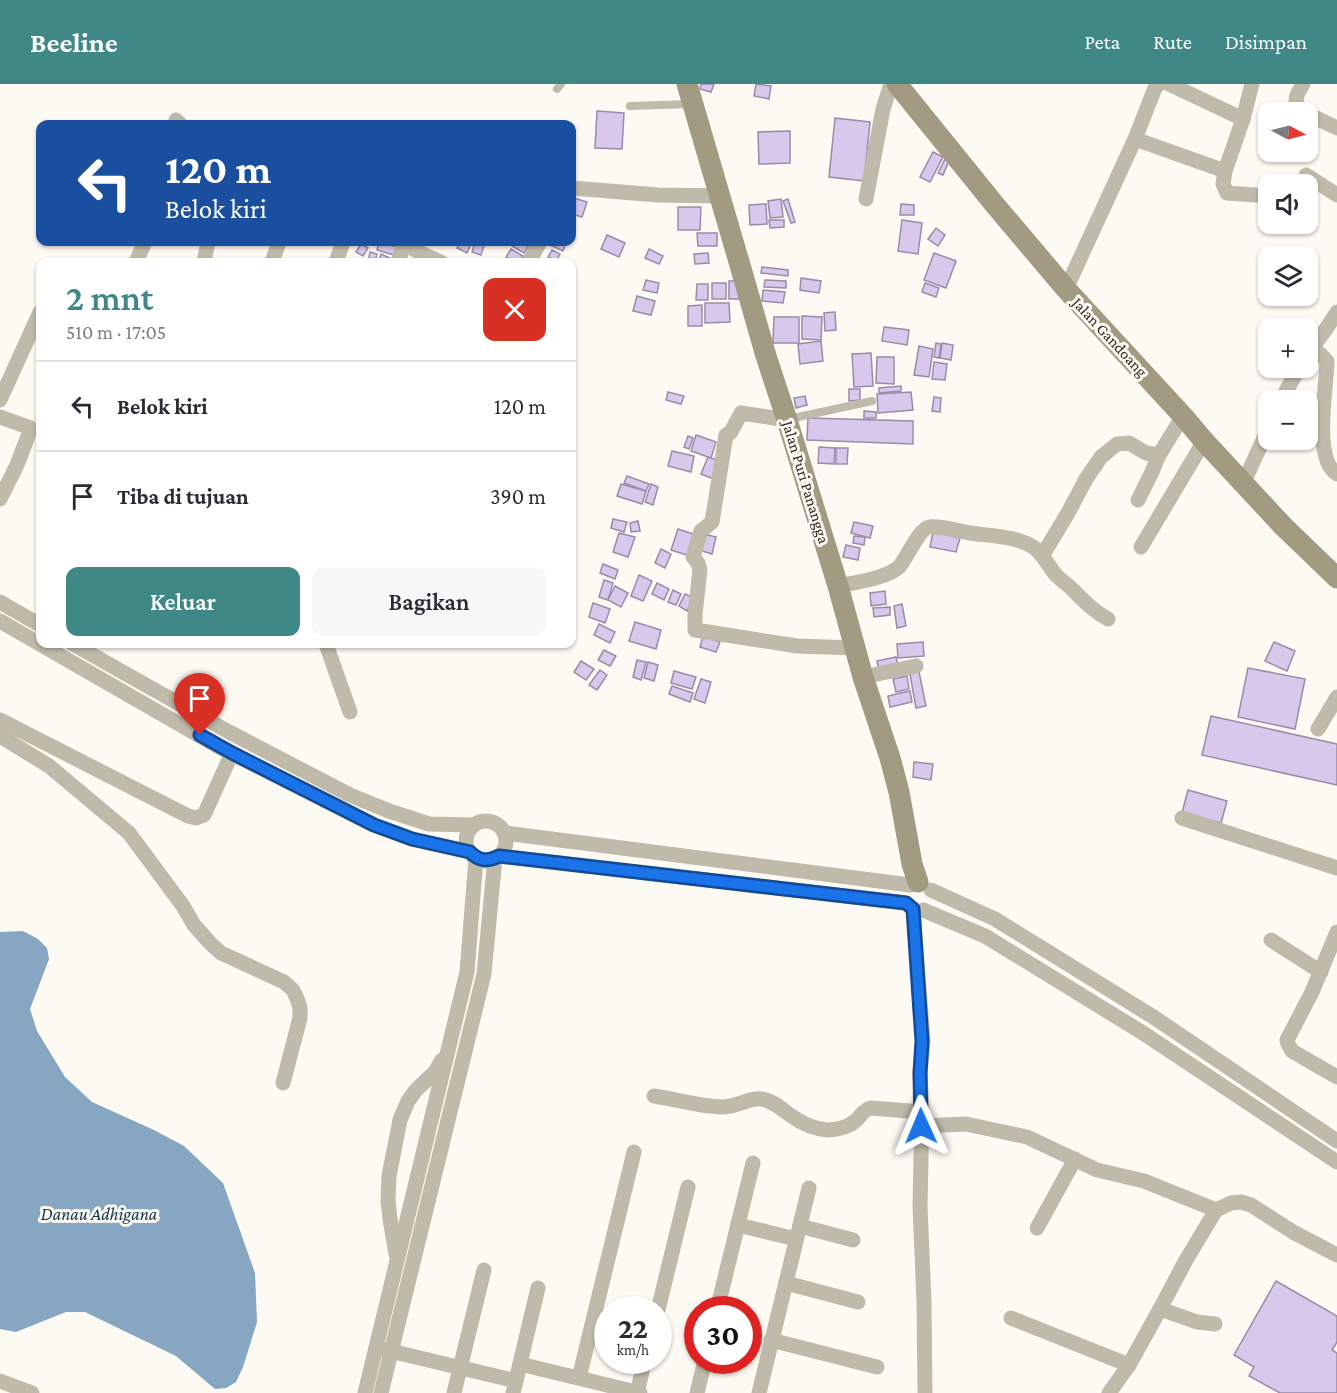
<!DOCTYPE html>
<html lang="id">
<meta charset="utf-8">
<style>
body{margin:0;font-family:"Crimson Pro",serif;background:#f7f7f7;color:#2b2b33;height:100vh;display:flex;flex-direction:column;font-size:22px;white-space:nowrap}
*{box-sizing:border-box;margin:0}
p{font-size:20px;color:#7c7c81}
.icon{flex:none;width:33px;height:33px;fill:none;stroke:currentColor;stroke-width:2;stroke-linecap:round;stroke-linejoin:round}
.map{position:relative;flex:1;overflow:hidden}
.side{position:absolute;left:36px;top:174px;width:540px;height:390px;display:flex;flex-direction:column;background:#fff;border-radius:12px;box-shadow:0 2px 4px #0004}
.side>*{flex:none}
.guide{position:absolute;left:36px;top:36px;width:540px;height:126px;border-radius:12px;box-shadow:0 2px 4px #0004;background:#1a4fa0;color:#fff;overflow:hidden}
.needle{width:39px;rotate:97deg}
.tools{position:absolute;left:1258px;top:18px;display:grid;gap:12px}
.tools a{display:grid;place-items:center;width:60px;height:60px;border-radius:12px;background:#fff;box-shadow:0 2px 4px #0004;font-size:30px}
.speed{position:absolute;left:594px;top:1212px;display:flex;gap:12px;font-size:30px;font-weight:700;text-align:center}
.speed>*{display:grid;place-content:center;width:78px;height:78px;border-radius:50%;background:#fff;box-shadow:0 2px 4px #0004;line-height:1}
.speed small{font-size:15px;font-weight:400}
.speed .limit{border:9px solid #d22;background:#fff;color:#111}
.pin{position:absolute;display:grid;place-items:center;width:51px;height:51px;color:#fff;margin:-62px -26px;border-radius:50% 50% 50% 0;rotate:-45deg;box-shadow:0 0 6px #0007}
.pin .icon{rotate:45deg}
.me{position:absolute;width:66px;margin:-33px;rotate:359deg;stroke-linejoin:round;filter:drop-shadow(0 0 4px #0008)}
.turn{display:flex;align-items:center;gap:21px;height:126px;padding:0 30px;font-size:27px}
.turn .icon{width:78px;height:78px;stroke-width:2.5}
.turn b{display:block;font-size:42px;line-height:51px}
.round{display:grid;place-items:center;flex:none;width:63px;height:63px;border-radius:12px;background:#f7f7f7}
.overview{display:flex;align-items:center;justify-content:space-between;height:102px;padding:0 30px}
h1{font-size:36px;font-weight:600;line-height:45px;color:#3f8886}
.action{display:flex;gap:12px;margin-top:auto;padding:12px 30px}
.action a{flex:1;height:69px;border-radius:12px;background:#3f8886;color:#fff;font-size:24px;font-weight:600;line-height:69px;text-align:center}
.action a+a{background:#f7f7f7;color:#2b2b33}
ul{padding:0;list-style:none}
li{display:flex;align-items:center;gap:18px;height:90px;padding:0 30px;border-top:2px solid #e1e1e2}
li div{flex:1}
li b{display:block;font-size:22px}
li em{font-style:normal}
header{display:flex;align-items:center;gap:36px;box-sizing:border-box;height:84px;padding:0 30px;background:#3f8886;color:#fff}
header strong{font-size:28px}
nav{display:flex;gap:33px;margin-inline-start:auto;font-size:21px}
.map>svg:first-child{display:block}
</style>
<header>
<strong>Beeline</strong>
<nav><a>Peta</a><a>Rute</a><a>Disimpan</a></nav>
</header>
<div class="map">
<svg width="1337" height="1309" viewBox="0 0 1337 1309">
<rect width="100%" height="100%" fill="#fdf9f3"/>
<path fill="#86a6c1" d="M23 847 38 855 47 864 49 875 30 925 37 947 65 993 92 1018 154 1046 184 1062 223 1099 255 1189 257 1238 243 1283 236 1298 226 1304 215 1305 176 1272 85 1228H66L16 1248 0 1245V848Z"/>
<g fill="#d8c8ec" stroke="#998ca8" stroke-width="1.5">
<path d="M701 0H714L711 8 700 5Z"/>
<path d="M756 0 771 2 769 15 754 12Z"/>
<path d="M597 27 624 29 622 65 595 64Z"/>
<path d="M835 34 870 38 864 97 829 93Z"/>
<path d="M790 47V79L759 80 758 48Z"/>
<path d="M933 68 943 73 930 98 920 93Z"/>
<path d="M945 75 949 77 943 91 938 89Z"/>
<path d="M574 114 587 118 582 133 572 130Z"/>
<path d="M781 115 783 133 770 134 768 117Z"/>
<path d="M788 115 795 138 791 139 783 117Z"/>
<path d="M766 120 767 140 750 141 749 121Z"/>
<path d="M901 120 914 121V131H900Z"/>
<path d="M678 123H701L700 146H678Z"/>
<path d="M769 136H784V143L770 144Z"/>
<path d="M902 136 922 139 918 170 898 167Z"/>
<path d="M936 144 945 151 938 162 928 155Z"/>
<path d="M697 149H717V162H698Z"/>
<path d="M607 151 625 159 619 173 601 165Z"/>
<path d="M379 158 397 163 394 171 377 166Z"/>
<path d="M461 158H467L471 160 467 169 457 164Z"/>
<path d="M475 158H485L481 171 472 168Z"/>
<path d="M515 158H523L529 161 524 169 512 162Z"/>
<path d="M554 158 566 159 563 167 552 162Z"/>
<path d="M361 160 368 164 363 172 356 168Z"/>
<path d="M511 165 523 172 519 178H515L506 173Z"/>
<path d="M649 165 663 172 659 180 645 174Z"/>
<path d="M552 166 560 170 556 177 548 173Z"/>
<path d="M370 168 377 170 375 178H368Z"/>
<path d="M708 169 709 179 695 180 694 170Z"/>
<path d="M934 169 956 177 946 204 924 196Z"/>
<path d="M381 170 392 175 390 178H378Z"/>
<path d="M762 183 788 186V192L761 189Z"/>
<path d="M801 194 821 197 819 209 800 206Z"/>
<path d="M646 196 659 199 657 209 643 206Z"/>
<path d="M765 196 786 197V204L764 203Z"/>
<path d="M729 197H738L739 215H729Z"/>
<rect x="712" y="199" width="14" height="16"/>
<path d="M925 199 939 204 936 213 922 208Z"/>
<path d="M697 200H708V216H696Z"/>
<path d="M763 206 785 208 783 219 762 217Z"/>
<path d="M637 212 655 217 651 231 633 227Z"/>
<path d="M705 219H729L730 238 705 239Z"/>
<path d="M702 221V242H688V222Z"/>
<path d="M835 228 836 246 825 247 824 229Z"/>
<path d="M802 232 822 233 821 256 802 255Z"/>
<path d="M774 233H799V259H773Z"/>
<path d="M884 243 909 246 907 261 882 257Z"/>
<path d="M821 257 823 277 800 280 798 260Z"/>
<path d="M936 259 941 260 939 274 934 273Z"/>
<path d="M942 259 953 261 951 276 940 274Z"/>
<path d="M919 262 933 265 929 293 914 291Z"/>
<path d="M871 269 873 302 854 303 852 270Z"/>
<path d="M877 273H894V300L876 299Z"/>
<path d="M934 278 947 280 945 296 932 295Z"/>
<path d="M901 302V307L879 309V304Z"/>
<path d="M849 305H860V316L849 317Z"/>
<path d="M668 308 684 312 681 320 666 316Z"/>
<path d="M911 308 913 326 878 329 877 310Z"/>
<path d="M805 312 807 321 796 324 794 314Z"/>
<path d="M934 313 941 314 940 328 932 327Z"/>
<path d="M864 327 876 328V334H864Z"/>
<path d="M808 334 913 337V360L807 356Z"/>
<path d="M696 351 716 358 711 374 691 367Z"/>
<path d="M688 352 693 354 689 365 684 363Z"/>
<path d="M819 363 835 364 834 380 818 379Z"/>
<path d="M836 364H848L847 380H836Z"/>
<path d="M672 367 694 372 691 388 668 382Z"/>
<path d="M708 373 720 377 714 395 701 390Z"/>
<path d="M627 392 649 400 646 407 624 399Z"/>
<path d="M621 400 646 407 642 420 617 412Z"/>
<path d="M651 400 658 403 653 421 645 418Z"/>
<path d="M613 435 627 438 624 448 611 444Z"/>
<path d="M638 437 640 447 631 448 630 439Z"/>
<path d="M854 438 873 442 870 454 851 449Z"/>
<path d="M678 445 696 451 690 472 671 466Z"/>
<path d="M933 448 960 454 956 468 930 463Z"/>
<path d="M619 449 635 453 628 473 613 468Z"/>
<path d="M704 450 716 453 712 470 699 466Z"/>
<path d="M854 452 865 453 864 461 853 459Z"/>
<path d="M846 461 860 464 858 476 843 473Z"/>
<path d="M661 465 671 470 665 484 655 479Z"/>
<path d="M603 480 618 486 615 495 600 489Z"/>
<path d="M639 491 652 497 643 517 631 512Z"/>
<path d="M604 496 613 499 608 516 599 513Z"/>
<path d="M657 499 669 505 664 516 652 510Z"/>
<path d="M615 502 628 509 621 523 608 516Z"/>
<path d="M673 506 681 510 676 521 668 518Z"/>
<path d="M885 507 886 520 871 522 870 509Z"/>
<path d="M685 510 694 514 687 527 679 522Z"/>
<path d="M593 519 610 525 605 539 589 533Z"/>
<path d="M902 520 906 542 897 544 894 522Z"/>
<path d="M890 523V531L874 533 873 524Z"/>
<path d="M635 538 661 546 656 565 629 557Z"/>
<path d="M599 540 615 548 610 559 594 551Z"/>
<path d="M703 552 720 558 716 568 700 563Z"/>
<path d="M923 558 924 572 898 574 897 560Z"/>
<path d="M1274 558 1295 567 1287 587 1265 577Z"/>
<path d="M604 566 616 572 610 582 598 576Z"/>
<path d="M896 573 898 582 879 586 877 577Z"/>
<path d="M637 576 646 578 641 596 633 593Z"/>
<path d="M581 577 594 585 586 596 574 588Z"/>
<path d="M648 578 658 581 654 597 644 594Z"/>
<path d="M918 583 926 622 916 624 909 585Z"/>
<path d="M1248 584 1305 595 1295 645 1238 633Z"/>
<path d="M600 586 607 591 597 606 589 601Z"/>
<path d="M674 587 696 593 692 605 671 599Z"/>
<path d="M907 592 909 605 896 608 893 595Z"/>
<path d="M701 595 711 598 705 619 694 615Z"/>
<path d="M672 602 693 609 690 618 669 610Z"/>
<path d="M910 607 912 618 890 623 888 612Z"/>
<path d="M1211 632 1337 660V701L1202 671Z"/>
<path d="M914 678 933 680 931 696 913 693Z"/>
<path d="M1188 706 1227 717 1221 739 1182 729Z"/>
<path d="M1276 1197 1337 1232V1258L1332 1266 1337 1269V1309H1280L1249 1292 1254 1283 1234 1271Z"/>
</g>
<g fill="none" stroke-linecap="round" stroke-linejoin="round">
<g stroke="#bfbaa9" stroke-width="8">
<path d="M557 5 561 0"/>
<path d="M630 22 691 20"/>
<path d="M789 335 872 317"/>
</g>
<g stroke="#bfbaa9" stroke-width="15">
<path d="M1169 0 1243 35"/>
<path d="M1252 0 1243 35 1225 87 1223 100 1227 109 1269 112"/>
<path d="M1303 0C1296 12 1291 18 1305 28"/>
<path d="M1308 30 1337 44"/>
<path d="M176 36 180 40"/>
<path d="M1135 55 1225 87"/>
<path d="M1306 91 1337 111"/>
<path d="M572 104 658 111 719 112"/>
<path d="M866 115 883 25 891 0"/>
<path d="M400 158 423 170 441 178"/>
<path d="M136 178 145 158"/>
<path d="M204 178 208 158"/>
<path d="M272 178 279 158"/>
<path d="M336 178 343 158"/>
<path d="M398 178 404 160"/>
<path d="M529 178 540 158"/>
<path d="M1066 205 1135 55 1155 4 1159 0"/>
<path d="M1313 263 1327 277C1327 303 1312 374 1337 390"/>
<path d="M1308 269 1326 245 1337 228"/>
<path d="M0 316 40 228"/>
<path d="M1281 316 1299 284"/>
<path d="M0 333 31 344 17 381 0 415"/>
<path d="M787 336 741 329 731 348 726 351 712 438 701 447 693 473 698 479 700 486 695 530V546L797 562 855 564"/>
<path d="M1244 398 1269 343"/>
<path d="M1138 416 1152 388 1159 371 1183 332"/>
<path d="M1141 463 1204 357"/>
<path d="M1042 472 1068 429 1086 395 1101 373 1117 360 1129 359 1146 369 1159 371"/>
<path d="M838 502C856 498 885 495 899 483 907 474 919 445 929 443 940 441 958 447 970 449 991 452 1019 452 1036 465 1044 472 1049 483 1056 491 1060 495 1065 499 1070 503 1082 515 1093 527 1108 535"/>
<path d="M0 518 40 541"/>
<path d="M0 537 219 663 374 741 412 755 470 768"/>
<path d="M73 560 229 648 350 711 389 727 429 740 474 741"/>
<path d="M326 560 350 628"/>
<path d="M863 593 916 582"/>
<path d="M0 636 188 732 196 734 204 731 232 669"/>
<path d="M1318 645 1337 613"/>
<path d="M0 652 49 682 129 749 183 822 194 841 210 859 221 869 284 898 293 906 298 917 300 924V934L283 999"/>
<path d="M1182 734 1337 784"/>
<circle cx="486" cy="757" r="20"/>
<path d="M505 749 910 801"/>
<path d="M499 772 906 819"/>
<path d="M931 806 995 835 1155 934 1337 1057"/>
<path d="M913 825 923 957 920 989 922 1028 920 1122 924 1218 925 1309"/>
<path d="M923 826 985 852 1143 949 1337 1078"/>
<path d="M1337 848 1312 908 1287 956 1288 960 1292 967 1337 993"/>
<path d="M1271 856 1321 888"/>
<path d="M654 1012C675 1015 702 1023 722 1023 737 1023 750 1013 762 1015 773 1017 782 1025 790 1031 801 1039 814 1045 828 1046 836 1046 848 1043 854 1038 861 1033 862 1026 871 1024L922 1028"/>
<path d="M921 1042 966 1040 1027 1053 1097 1086 1144 1097 1216 1126"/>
<path d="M738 1141 796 1155"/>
<path d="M800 1142 853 1156"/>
<path d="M1037 1144 1075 1075"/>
<path d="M396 1170 390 1135 388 1117 389 1092 400 1036 408 1017 416 1006 435 988 442 976"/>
<path d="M786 1199 858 1218"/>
<path d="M658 1226 688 1103"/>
<path d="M717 1226 753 1079"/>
<path d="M1011 1234 1129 1281 1109 1309"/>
<path d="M1215 1240 1197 1238 1160 1225 1186 1176 1216 1126 1231 1119 1241 1118 1251 1121 1293 1148 1337 1171"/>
<path d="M771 1256 877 1283"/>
<path d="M382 1265 516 1297"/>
<path d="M520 1280 640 1309"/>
<path d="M1129 1281 1160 1225"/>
<path d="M579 1294 634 1068"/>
<path d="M0 1297 32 1309"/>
<path d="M365 1309 467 888 476 774"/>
<path d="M381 1309 484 890 495 774"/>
<path d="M454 1309 484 1186"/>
<path d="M513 1309 538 1204"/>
<path d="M637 1309 645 1276"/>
<path d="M697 1309 705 1276"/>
<path d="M759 1309 809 1104"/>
</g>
<g stroke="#a39a82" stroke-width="21">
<path d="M687 0 742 188 766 272 787 336 838 502 863 593 890 674 899 708 912 780 918 798"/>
<path d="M897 0 995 121 1066 205 1183 332 1204 357 1283 442 1337 494"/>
</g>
</g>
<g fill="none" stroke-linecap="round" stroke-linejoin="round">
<g stroke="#114b97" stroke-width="15">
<path id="route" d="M200 651 232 669 374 741 412 755 470 768C479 777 487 778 499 772L906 819 913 825 922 957 920 989 921 1042"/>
</g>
<use href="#route" stroke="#1a73e8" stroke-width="10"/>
</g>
<g text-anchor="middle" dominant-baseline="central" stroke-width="6" stroke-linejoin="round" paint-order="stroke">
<g font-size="16" fill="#322a20" stroke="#fdf9f3">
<text transform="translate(1110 253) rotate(47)">Jalan Gandoang</text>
<text transform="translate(806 398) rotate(73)">Jalan Puri Panangga</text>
</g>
<g font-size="18" font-style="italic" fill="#0f3551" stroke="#fdf9f3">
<text x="99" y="1130">Danau Adhigana</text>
</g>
</g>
</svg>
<div class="tools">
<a><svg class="needle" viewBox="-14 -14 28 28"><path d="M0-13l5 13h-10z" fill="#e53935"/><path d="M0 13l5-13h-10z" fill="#7c7c81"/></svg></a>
<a><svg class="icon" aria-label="sound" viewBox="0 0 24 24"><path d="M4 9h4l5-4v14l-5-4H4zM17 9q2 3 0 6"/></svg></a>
<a><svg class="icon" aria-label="layers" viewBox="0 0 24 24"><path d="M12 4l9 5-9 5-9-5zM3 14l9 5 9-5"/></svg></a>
<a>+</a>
<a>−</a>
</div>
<div class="speed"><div>22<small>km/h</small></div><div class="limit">30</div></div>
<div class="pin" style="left:200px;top:651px;background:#d93025"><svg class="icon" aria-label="arrive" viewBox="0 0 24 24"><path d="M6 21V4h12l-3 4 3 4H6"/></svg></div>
<svg class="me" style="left:921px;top:1042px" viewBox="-20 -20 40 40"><path d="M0-17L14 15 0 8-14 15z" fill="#1a73e8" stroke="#fff" stroke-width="4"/></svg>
<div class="guide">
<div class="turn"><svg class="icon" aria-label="left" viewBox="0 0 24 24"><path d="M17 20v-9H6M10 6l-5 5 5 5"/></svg><div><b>120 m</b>Belok kiri</div></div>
</div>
<section class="side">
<div class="overview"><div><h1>2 mnt</h1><p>510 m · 17:05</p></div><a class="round" style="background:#d93025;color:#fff"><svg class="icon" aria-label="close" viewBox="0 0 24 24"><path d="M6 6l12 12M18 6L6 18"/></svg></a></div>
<ul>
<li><svg class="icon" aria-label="left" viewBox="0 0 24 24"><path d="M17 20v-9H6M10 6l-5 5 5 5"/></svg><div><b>Belok kiri</b></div><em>120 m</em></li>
<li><svg class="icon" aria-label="arrive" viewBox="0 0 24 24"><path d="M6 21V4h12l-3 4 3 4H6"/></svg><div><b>Tiba di tujuan</b></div><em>390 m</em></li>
</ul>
<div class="action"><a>Keluar</a><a>Bagikan</a></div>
</section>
</div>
